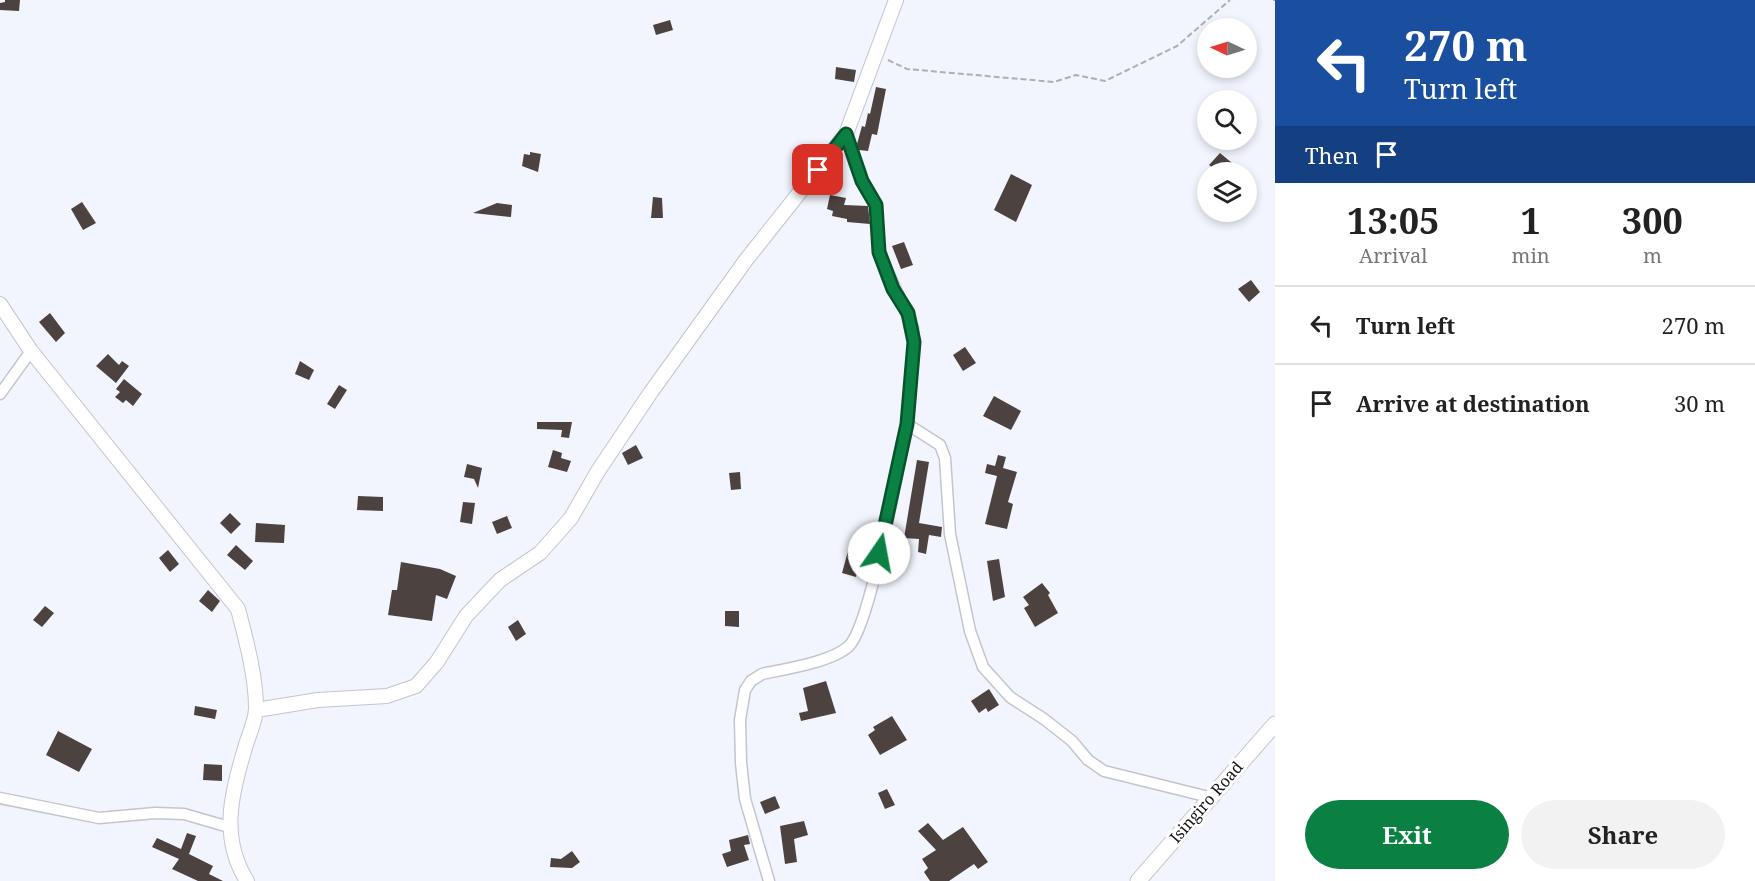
<!DOCTYPE html>
<style>
body{margin:0;font-family:"Noto Serif",serif;background:#f2f2f2;color:#222;height:100vh;display:flex;flex-direction:column;font-size:22px;white-space:nowrap}
*{box-sizing:border-box;margin:0}
p{font-size:20px;color:#767676}
.icon{flex:none;width:33px;height:33px;fill:none;stroke:currentColor;stroke-width:2;stroke-linecap:round;stroke-linejoin:round}
.map{position:relative;flex:1;overflow:hidden}
.details{display:flex;flex-direction:column;background:#fff;width:480px}
.details>*{flex:none}
.guide{background:#1a4fa0;color:#fff;overflow:hidden}
.needle{width:39px;rotate:274deg}
.fabs{position:absolute;left:1197px;top:18px;display:grid;gap:12px}
.fabs a{display:grid;place-items:center;width:60px;height:60px;border-radius:50%;background:#fff;box-shadow:0 3px 9px #0003;font-size:30px}
.pin{position:absolute;display:grid;place-items:center;width:51px;height:51px;color:#fff;margin:-26px;border-radius:12px;box-shadow:0 3px 9px #0006}
.me{position:absolute;width:66px;margin:-33px;rotate:12deg;stroke-linejoin:round;filter:drop-shadow(0 0 4px #0008)}
.turn{display:flex;align-items:center;gap:21px;height:126px;padding:0 30px;font-size:27px}
.turn .icon{width:78px;height:78px;stroke-width:2.5}
.turn b{display:block;font-size:42px;line-height:51px}
.then{display:flex;align-items:center;height:57px;padding:0 30px;background:#0003;gap:12px;font-size:22px}
.eta{display:flex;justify-content:space-evenly;align-items:center;height:102px;text-align:center}
.eta b{font-size:36px;font-weight:700;line-height:42px}
.button{display:flex;gap:12px;margin-top:auto;padding:12px 30px}
.button a{flex:1;height:69px;border-radius:36px;background:#0b8043;color:#fff;font-size:24px;font-weight:700;line-height:69px;text-align:center}
.button a+a{background:#f2f2f2;color:#222}
ul{padding:0;list-style:none}
li{display:flex;align-items:center;gap:18px;height:78px;padding:0 30px;border-top:2px solid #e0e0e0}
li div{flex:1}
li b{display:block;font-size:22px}
li em{font-style:normal}
main{display:flex;flex:1;min-height:0}
.map>svg:first-child{display:block}
</style>
<main>
<div class="map">
<svg width="1275" height="881" viewBox="0 0 1275 881">
<rect width="100%" height="100%" fill="#f3f5fe"/>
<g fill="#4c4341">
<path d="M5 0H20L19 11 0 10V3L5 2Z"/>
<path d="M670 20 673 30 656 35 653 25Z"/>
<path d="M836 67 856 70 854 82 835 79Z"/>
<path d="M876 87 886 89 877 135 872 134 868 151 859 150 857 144 862 126 865 127 868 113 870 114Z"/>
<path d="M530 152 541 154 538 172 522 166 524 154 530 155Z"/>
<path d="M1220 153 1232 163 1225 172H1218L1209 165Z"/>
<path d="M1011 174 1032 185 1016 222 994 210Z"/>
<path d="M830 195 846 198 844 205 868 206 870 224 847 222V219L832 216 833 211 827 209Z"/>
<path d="M653 197 662 198 663 218H651Z"/>
<path d="M82 202 96 223 83 230 71 209Z"/>
<path d="M497 203 512 205 511 217 473 213Z"/>
<path d="M904 242 913 265 901 269 892 246Z"/>
<path d="M1251 280 1260 292 1249 302 1238 289Z"/>
<path d="M50 313 65 333 56 342 39 322Z"/>
<path d="M965 347 976 363 963 371 953 355Z"/>
<path d="M108 354 119 365 122 361 129 366 116 383 96 366Z"/>
<path d="M300 361 314 370 309 380 295 374Z"/>
<path d="M124 379 142 394 133 406 126 400 123 403 115 397 120 392 116 389Z"/>
<path d="M339 385 347 390 335 409 327 404Z"/>
<path d="M994 396 1021 411 1011 430 983 416Z"/>
<path d="M537 422H572L569 438 561 437 562 430 537 429Z"/>
<path d="M636 445 643 458 628 465 622 453Z"/>
<path d="M553 450 562 453 561 458 571 461 567 472 548 467Z"/>
<path d="M998 455 1006 457 1003 468 1017 472 1008 502 1013 504 1007 529 985 524 997 476 985 473 987 464 995 466Z"/>
<path d="M917 460 929 462 919 523 942 527 941 537 929 535 926 554 918 552 919 539 904 538Z"/>
<path d="M467 464 482 468 478 488 474 479 464 477Z"/>
<path d="M740 472 741 489 731 490 729 473Z"/>
<path d="M358 496 383 497V511L357 510Z"/>
<path d="M463 502 475 503 472 524 460 522Z"/>
<path d="M230 513 241 524 231 534 220 523Z"/>
<path d="M507 516 512 528 497 534 492 522Z"/>
<path d="M256 523 285 525 284 543 255 542Z"/>
<path d="M236 545 253 561 245 570 227 555Z"/>
<path d="M168 550 179 564 170 572 159 558Z"/>
<path d="M848 551 862 554 856 577 842 573Z"/>
<path d="M999 559 1005 597 993 601 987 561Z"/>
<path d="M401 562 440 569 456 576 447 599 436 595 432 621 388 615 392 590H397Z"/>
<path d="M1042 583 1050 593 1048 595 1058 613 1035 627 1024 608 1029 605 1023 597Z"/>
<path d="M208 590 220 601 212 612 199 601Z"/>
<path d="M45 606 54 613 42 627 33 620Z"/>
<path d="M725 611H739V627L725 626Z"/>
<path d="M518 620 526 634 516 641 508 627Z"/>
<path d="M826 681 836 713 801 721 799 713 808 711 803 688Z"/>
<path d="M989 689 999 705 988 712 986 708 979 713 971 701Z"/>
<path d="M195 706 217 710 215 719 194 715Z"/>
<path d="M892 716 907 740 880 755 868 735 875 730 873 727Z"/>
<path d="M58 731 92 749 79 772 46 755Z"/>
<path d="M204 764 222 765V781L203 780Z"/>
<path d="M887 789 895 805 885 809 878 793Z"/>
<path d="M775 796 780 808 765 814 760 802Z"/>
<path d="M804 821 808 835 794 839 797 862 785 864 780 826Z"/>
<path d="M928 823 943 840 963 827 988 862 978 869 974 864 949 881H930L924 872 928 868 922 859 936 850 918 831Z"/>
<path d="M187 833 196 836 189 854 213 866 209 874 223 881H198L172 869 179 859 152 847 157 838 181 849Z"/>
<path d="M748 835 750 844 744 845 749 860 727 867 722 854 731 851 729 840Z"/>
<path d="M572 851 580 862 572 868 550 867 551 858 561 859Z"/>
</g>
<g fill="none" stroke-linecap="round" stroke-linejoin="round">
<g stroke="#c3c5ce" stroke-width="13">
<g id="street">
<path d="M846 134 862 181 876 205 879 252 913 328 914 342 907 424 940 445 945 458 950 534 970 631 983 667 1010 697 1044 719 1072 741 1088 760 1104 771 1209 797"/>
<path d="M0 394 31 351"/>
<path d="M0 798 99 818 155 813 184 814 229 827"/>
<path d="M769 881 745 799 741 763 740 720 745 690 751 681 762 674C785 669 832 662 849 646 871 624 898 464 907 424"/>
</g>
</g>
<g stroke="#c3c5ce" stroke-width="16">
<g id="secondary">
<path d="M0 304 31 351 238 609C246 640 256 676 256 708 256 721 248 736 245 748 231 794 220 838 247 881"/>
<path d="M256 710 318 700 387 696 416 686 437 662 466 616 500 580 540 553 571 518 598 471 651 392 746 260 846 134 896 0"/>
</g>
</g>
<g stroke="#c3c5ce" stroke-width="17">
<path id="primary" d="M1138 881 1275 724"/>
</g>
<g stroke="#adaeb6" stroke-width="2" stroke-dasharray="6 3" stroke-linecap="butt">
<path d="M1273 0H1275"/>
<path d="M888 60 907 69 1054 82 1076 75 1105 81 1177 46 1230 0"/>
</g>
<use href="#street" stroke="#fff" stroke-width="10"/>
<use href="#secondary" stroke="#fff" stroke-width="14"/>
<use href="#primary" stroke="#fff" stroke-width="15"/>
</g>
<g fill="none" stroke-linecap="round" stroke-linejoin="round">
<g stroke="#07532c" stroke-width="15">
<path id="route" d="M818 170 846 134 862 181 876 205 879 252 893 289 908 313 914 342 907 424 879 553"/>
</g>
<use href="#route" stroke="#0b8043" stroke-width="10"/>
</g>
<g text-anchor="middle" dominant-baseline="central" stroke-width="6" stroke-linejoin="round" paint-order="stroke">
<g font-size="16" fill="#16161a" stroke="#fff">
<text transform="translate(1206 802) rotate(-49)">Isingiro Road</text>
</g>
</g>
</svg>
<div class="fabs">
<a><svg class="needle" viewBox="-14 -14 28 28"><path d="M0-13l5 13h-10z" fill="#e53935"/><path d="M0 13l5-13h-10z" fill="#767676"/></svg></a>
<a><svg class="icon" aria-label="search" viewBox="0 0 24 24"><circle cx="10" cy="10" r="6"/><path d="M15 15l6 6"/></svg></a>
<a><svg class="icon" aria-label="layers" viewBox="0 0 24 24"><path d="M12 4l9 5-9 5-9-5zM3 14l9 5 9-5"/></svg></a>
</div>
<div class="pin" style="left:818px;top:170px;background:#d93025"><svg class="icon" aria-label="arrive" viewBox="0 0 24 24"><path d="M6 21V4h12l-3 4 3 4H6"/></svg></div>
<svg class="me" style="left:879px;top:553px" viewBox="-20 -20 40 40"><circle r="19" fill="#fff"/><path d="M0-13L10 11 0 6-10 11z" fill="#0b8043"/></svg>
</div>
<section class="details">
<div class="guide">
<div class="turn"><svg class="icon" aria-label="left" viewBox="0 0 24 24"><path d="M17 20v-9H6M10 6l-5 5 5 5"/></svg><div><b>270 m</b>Turn left</div></div>
<div class="then">Then<svg class="icon" aria-label="arrive" viewBox="0 0 24 24"><path d="M6 21V4h12l-3 4 3 4H6"/></svg></div>
</div>
<div class="eta">
<div><b>13:05</b><p>Arrival</p></div>
<div><b>1</b><p>min</p></div>
<div><b>300</b><p>m</p></div>
</div>
<ul>
<li><svg class="icon" aria-label="left" viewBox="0 0 24 24"><path d="M17 20v-9H6M10 6l-5 5 5 5"/></svg><div><b>Turn left</b></div><em>270 m</em></li>
<li><svg class="icon" aria-label="arrive" viewBox="0 0 24 24"><path d="M6 21V4h12l-3 4 3 4H6"/></svg><div><b>Arrive at destination</b></div><em>30 m</em></li>
</ul>
<div class="button"><a>Exit</a><a>Share</a></div>
</section>
</main>
